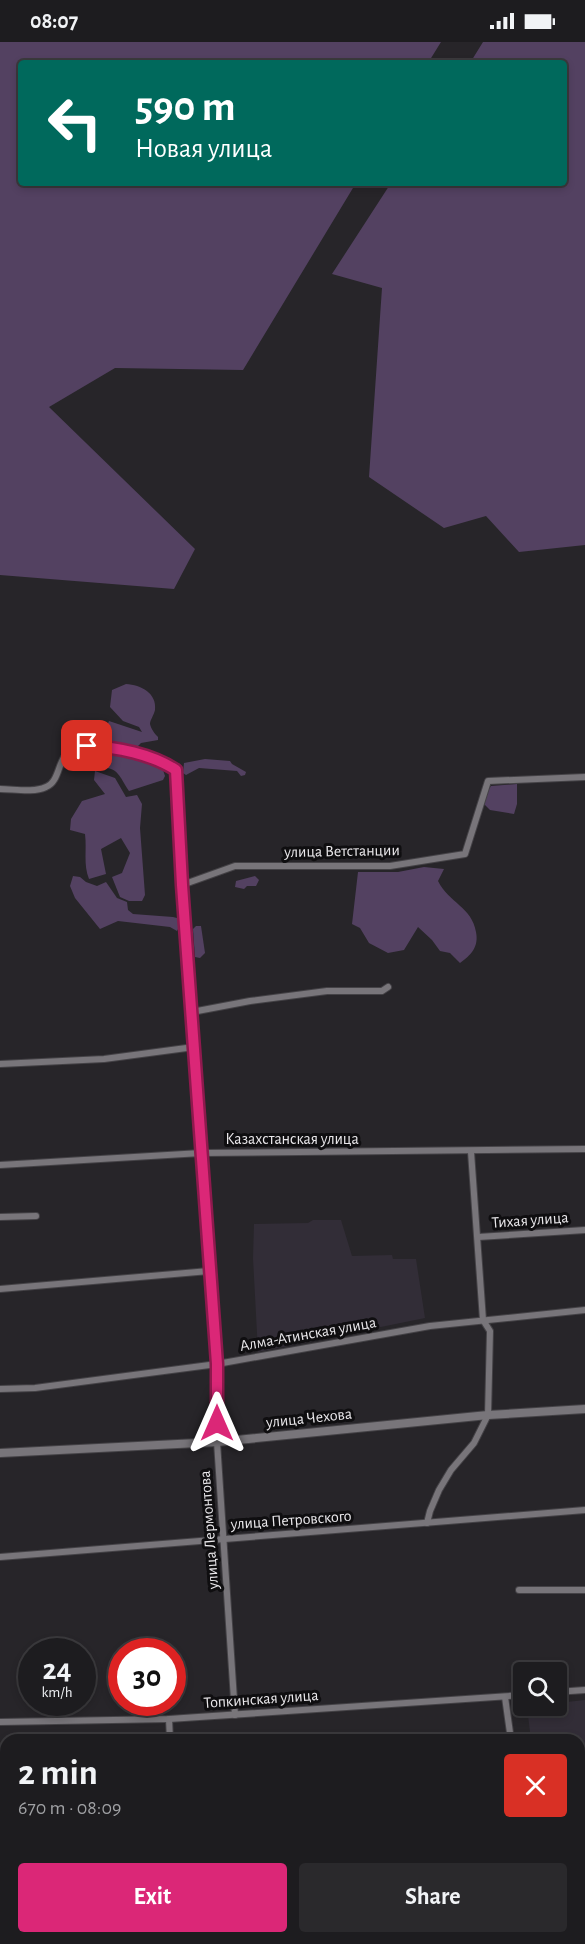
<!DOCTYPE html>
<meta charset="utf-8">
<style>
body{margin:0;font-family:"Alegreya Sans",sans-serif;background:#2a292c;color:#f1f3f6;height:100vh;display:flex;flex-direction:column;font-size:22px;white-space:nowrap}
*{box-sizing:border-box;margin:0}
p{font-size:20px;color:#a0a1a4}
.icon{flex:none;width:33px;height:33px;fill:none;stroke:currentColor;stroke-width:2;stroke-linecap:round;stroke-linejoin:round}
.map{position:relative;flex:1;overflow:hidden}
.details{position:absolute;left:0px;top:1692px;width:585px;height:210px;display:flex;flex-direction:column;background:#1d1c1f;border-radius:18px 18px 0 0;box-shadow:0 3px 9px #0003,0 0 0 2px #3b3a3d}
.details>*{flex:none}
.hud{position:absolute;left:18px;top:18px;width:549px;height:126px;border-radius:6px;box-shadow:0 3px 9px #0003,0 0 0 2px #3b3a3d;background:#00695c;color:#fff;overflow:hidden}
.tools{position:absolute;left:513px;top:1620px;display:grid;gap:12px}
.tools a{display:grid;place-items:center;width:54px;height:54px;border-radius:6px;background:#1d1c1f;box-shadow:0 3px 9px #0003,0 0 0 2px #3b3a3d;font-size:30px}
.speed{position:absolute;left:18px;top:1596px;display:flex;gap:12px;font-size:30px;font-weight:700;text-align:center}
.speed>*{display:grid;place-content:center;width:78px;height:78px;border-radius:50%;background:#1d1c1f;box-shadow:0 3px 9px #0003,0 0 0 2px #3b3a3d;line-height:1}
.speed small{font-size:15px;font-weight:400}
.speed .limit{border:9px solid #d22;background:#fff;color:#111}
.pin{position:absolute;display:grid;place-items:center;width:51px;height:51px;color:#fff;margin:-26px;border-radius:12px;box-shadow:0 3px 9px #0006}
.me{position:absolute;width:66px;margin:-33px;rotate:0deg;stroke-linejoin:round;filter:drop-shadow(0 0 4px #0008)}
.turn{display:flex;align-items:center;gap:21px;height:126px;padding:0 18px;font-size:27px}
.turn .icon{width:78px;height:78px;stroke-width:2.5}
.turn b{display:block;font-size:42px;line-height:51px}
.round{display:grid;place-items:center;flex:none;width:63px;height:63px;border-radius:6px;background:#2a292c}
.overview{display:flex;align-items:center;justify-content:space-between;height:102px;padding:0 18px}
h1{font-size:36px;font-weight:700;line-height:45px}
.button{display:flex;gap:12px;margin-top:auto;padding:12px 18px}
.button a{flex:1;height:69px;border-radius:6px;background:#db2777;color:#fff;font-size:24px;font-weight:700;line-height:69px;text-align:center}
.button a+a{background:#2a292c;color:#f1f3f6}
.status{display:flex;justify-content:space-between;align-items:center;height:42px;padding:0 30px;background:#1d1c1f;direction:ltr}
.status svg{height:16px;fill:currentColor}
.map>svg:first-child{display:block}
</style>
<div class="status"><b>08:07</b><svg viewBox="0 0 49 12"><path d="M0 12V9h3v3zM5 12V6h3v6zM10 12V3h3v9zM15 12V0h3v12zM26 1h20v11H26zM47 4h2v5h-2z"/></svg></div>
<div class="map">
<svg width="585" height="1902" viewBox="0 0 585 1902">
<rect width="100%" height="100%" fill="#272529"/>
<g fill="#322d37">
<path d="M313 1178H341L352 1214 392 1213 393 1217H416L425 1276 258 1310 253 1216 254 1182 308 1181Z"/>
<path d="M585 1658V1798H579V1698H531L527 1665 556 1664 557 1661Z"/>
</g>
<g fill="#534161">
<path d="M0 0H441L428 21H21V141H356L243 328 115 326 49 365 195 507 174 547 0 533Z"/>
<path d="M483 0H585V503L519 510 486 474 444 486 369 435 382 246 332 232 391 141H564V21H470Z"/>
<path d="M126 642C141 643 157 651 155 668 154 673 150 678 150 682 151 687 155 692 158 695V698L141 701 135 707 108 698 106 686 109 679 142 690 139 685 123 679 110 665 112 648Z"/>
<path d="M99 709 143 719 163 728 165 734 163 738 129 749C118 732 118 724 96 726L88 716V710Z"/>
<path d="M205 717 230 719 232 722 246 730 245 733 241 734 237 729 199 726 186 733 183 731 184 721Z"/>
<path d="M95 729 115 736 126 755 137 753 142 762 140 786 145 853 142 859H129L120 855 112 835 122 831 130 811 121 796 101 807 106 832 89 837C83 822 87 808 85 792L70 788 71 777 82 759 105 752 94 738Z"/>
<path d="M517 742V762L514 772 490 768 484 762 486 751 491 744Z"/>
<path d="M424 825 444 827 438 839C449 861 472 865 476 890 479 905 471 913 460 921L450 911 440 909 432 898 418 885 404 908 388 911 369 901 360 886 352 882 358 830H398Z"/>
<path d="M73 834 80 835 86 840 97 844 106 840 117 856 127 860 128 868 133 872 173 875 177 876 180 883 177 889 170 885 118 879 100 887 75 856 70 844Z"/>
<path d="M255 834 259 838 256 844H247L244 847 235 845 236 839Z"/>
<path d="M196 884H201L205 911 200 916 195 915 193 887Z"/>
</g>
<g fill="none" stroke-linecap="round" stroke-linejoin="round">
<g stroke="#444246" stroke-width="8">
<g id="minor">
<path d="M0 747C14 747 33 751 46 745 59 740 58 720 67 711 80 697 139 710 156 717 163 719 169 724 176 728L182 843 217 1322V1400L235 1673"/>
<path d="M182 843 235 824H390L465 812 488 739 585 735"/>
<path d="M192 970 250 959 327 949H382L388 945"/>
<path d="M0 1022 104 1017 194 1005"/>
<path d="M0 1123 201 1111 585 1107"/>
<path d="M0 1175 36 1174"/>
<path d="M478 1195 585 1188"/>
<path d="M0 1247 209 1229"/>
<path d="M0 1347 35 1346 217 1322 430 1284 585 1268"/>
<path d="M427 1481 430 1469 439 1448 451 1428 474 1401 488 1373 490 1289 483 1278 471 1110"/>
<path d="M0 1515 585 1468"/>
<path d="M519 1548H585"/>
<path d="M556 1650 585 1648"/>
<path d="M505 1655 511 1698"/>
<path d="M169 1677 170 1698"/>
<path d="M0 1680 169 1677 524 1653"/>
<path d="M188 1896 189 1902"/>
<path d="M537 1896 538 1902"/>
</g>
</g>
<g stroke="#444246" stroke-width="10">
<path id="tertiary" d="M0 1411 217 1400 488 1373 585 1367"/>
</g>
<use href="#minor" stroke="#78757a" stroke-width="6"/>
<use href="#tertiary" stroke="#78757a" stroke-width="8"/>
</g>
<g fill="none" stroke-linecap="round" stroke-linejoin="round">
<g stroke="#8e194d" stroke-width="15">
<path id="route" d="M87 704C117 705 151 712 176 728L182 843 217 1322V1381"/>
</g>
<use href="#route" stroke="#db2777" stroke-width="10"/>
</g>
<g text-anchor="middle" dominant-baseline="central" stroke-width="6" stroke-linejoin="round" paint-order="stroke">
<g font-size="16" fill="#eae8eb" stroke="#0f0e10">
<text transform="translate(342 809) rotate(-1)">улица Ветстанции</text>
<text x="292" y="1097">Казахстанская улица</text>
<text transform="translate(530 1178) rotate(-4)">Тихая улица</text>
<text transform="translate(308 1292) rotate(-10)">Алма-Атинская улица</text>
<text transform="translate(309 1376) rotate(-6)">улица Чехова</text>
<text transform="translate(291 1478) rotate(-4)">улица Петровского</text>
<text transform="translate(209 1488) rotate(-94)">улица Лермонтова</text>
<text transform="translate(261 1657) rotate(-4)">Топкинская улица</text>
</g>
</g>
</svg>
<div class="tools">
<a><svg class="icon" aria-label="search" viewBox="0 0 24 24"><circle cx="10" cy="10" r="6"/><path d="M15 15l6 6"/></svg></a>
</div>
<div class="speed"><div>24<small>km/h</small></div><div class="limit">30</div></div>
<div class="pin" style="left:87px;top:704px;background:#d93025"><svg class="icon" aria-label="arrive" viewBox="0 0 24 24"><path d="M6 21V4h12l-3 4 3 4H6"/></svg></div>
<svg class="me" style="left:217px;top:1381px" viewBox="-20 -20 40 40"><path d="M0-17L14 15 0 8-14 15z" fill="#db2777" stroke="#fff" stroke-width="4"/></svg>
<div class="hud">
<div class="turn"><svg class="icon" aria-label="left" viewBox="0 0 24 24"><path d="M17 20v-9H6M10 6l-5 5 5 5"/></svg><div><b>590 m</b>Новая улица</div></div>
</div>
<section class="details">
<div class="overview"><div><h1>2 min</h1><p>670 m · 08:09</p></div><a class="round" style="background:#d93025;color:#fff"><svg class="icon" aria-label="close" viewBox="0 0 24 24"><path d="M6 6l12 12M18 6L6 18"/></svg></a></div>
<div class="button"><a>Exit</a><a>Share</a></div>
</section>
</div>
